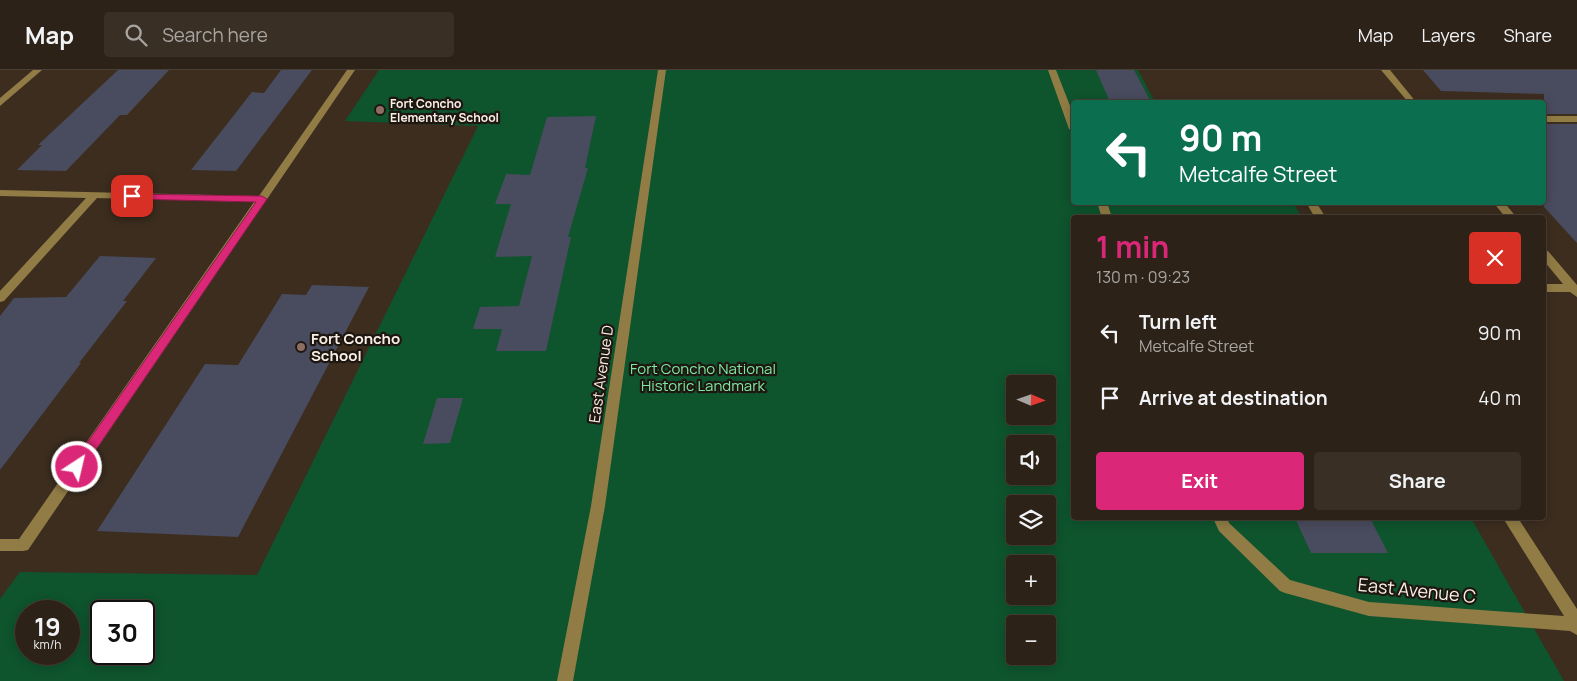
<!DOCTYPE html>
<meta charset="utf-8">
<style>
body{margin:0;font-family:Manrope,sans-serif;background:#392f24;color:#f1f3f6;height:100vh;display:flex;flex-direction:column;font-size:19px;white-space:nowrap}
*{box-sizing:border-box;margin:0}
p{font-size:16px;color:#a7a4a1}
.icon{flex:none;width:28px;height:28px;fill:none;stroke:currentColor;stroke-width:2;stroke-linecap:round;stroke-linejoin:round}
.map{position:relative;flex:1;overflow:hidden}
.side{position:absolute;left:1071px;top:145px;width:475px;height:305px;display:flex;flex-direction:column;background:#2d2217;border-radius:5px;box-shadow:0 2px 12px #0003,0 0 0 1px #483f36}
.side>*{flex:none}
.top-card{position:absolute;left:1071px;top:30px;width:475px;height:105px;border-radius:5px;box-shadow:0 2px 12px #0003,0 0 0 1px #483f36;background:#0b6e4f;color:#fff;overflow:hidden}
.needle{width:32px;rotate:92deg}
.controls{position:absolute;left:1006px;top:305px;display:grid;gap:10px}
.controls a{display:grid;place-items:center;width:50px;height:50px;border-radius:5px;background:#2d2217;box-shadow:0 2px 12px #0003,0 0 0 1px #483f36;font-size:25px}
.speed{position:absolute;left:15px;top:530px;display:flex;gap:10px;font-size:25px;font-weight:700;text-align:center}
.speed>*{display:grid;place-content:center;width:65px;height:65px;border-radius:50%;background:#2d2217;box-shadow:0 2px 12px #0003,0 0 0 1px #483f36;line-height:1}
.speed small{font-size:12px;font-weight:400}
.speed .limit{border:2px solid #111;border-radius:8px;background:#fff;color:#111}
.pin{position:absolute;display:grid;place-items:center;width:42px;height:42px;color:#fff;margin:-21px;border-radius:10px;box-shadow:0 2px 8px #0006}
.me{position:absolute;width:55px;margin:-28px;rotate:35deg;stroke-linejoin:round;filter:drop-shadow(0 0 4px #0008)}
.turn{display:flex;align-items:center;gap:18px;height:105px;padding:0 25px;font-size:22px}
.turn .icon{width:65px;height:65px;stroke-width:2.5}
.turn b{display:block;font-size:35px;line-height:42px}
.round{display:grid;place-items:center;flex:none;width:52px;height:52px;border-radius:5px;background:#392f24}
.summary{display:flex;align-items:center;justify-content:space-between;height:85px;padding:0 25px}
h1{font-size:30px;font-weight:700;line-height:38px;color:#db2777}
.primary-button{display:flex;gap:10px;margin-top:auto;padding:10px 25px}
.primary-button a{flex:1;height:58px;border-radius:5px;background:#db2777;color:#fff;font-size:20px;font-weight:700;line-height:58px;text-align:center}
.primary-button a+a{background:#392f24;color:#f1f3f6}
ul{padding:0;list-style:none}
li{display:flex;align-items:center;gap:15px;height:65px;padding:0 25px}
li div{flex:1}
li b{display:block;font-size:19px}
li em{font-style:normal}
header{display:flex;align-items:center;gap:30px;box-sizing:border-box;height:70px;padding:0 25px;background:#2d2217;border-bottom:1px solid #483f36}
header strong{font-size:24px}
nav{display:flex;gap:28px;margin-inline-start:auto;font-size:18px}
.search{width:350px;height:45px;background:#392f24;display:flex;align-items:center;gap:12px;box-sizing:border-box;padding:0 18px;border-radius:5px;color:#a7a4a1;font-size:19px}
.map>svg:first-child{display:block}
</style>
<header>
<strong>Map</strong>
<div class="search"><svg class="icon" aria-label="search" viewBox="0 0 24 24"><circle cx="10" cy="10" r="6"/><path d="M15 15l6 6"/></svg>Search here</div>
<nav><a>Map</a><a>Layers</a><a>Share</a></nav>
</header>
<div class="map">
<svg width="1577" height="611" viewBox="0 0 1577 611">
<rect width="100%" height="100%" fill="#3c2d1f"/>
<path fill="#0e542d" fill-rule="evenodd" d="M379 0H1138L1155 32H1074V132L1293 133 1302 147 1074 148V448H1471L1564 611H0V529L20 502 257 505 478 56 345 51ZM1015 314H1048V346H1015ZM1015 374H1048V406H1015ZM1015 434H1048V466H1015ZM1015 494H1048V526H1015ZM26 541H69V584H26ZM101 541H144V584H101ZM1015 554H1048V586H1015Z"/>
<g fill="#494b5e">
<path d="M118 0H169L127 45H120L66 101 17 100 42 75H38Z"/>
<path d="M281 0H312L236 101 191 100 252 22 264 23Z"/>
<path d="M1096 0H1134L1151 32H1110Z"/>
<path d="M1423 0H1577V44H1544V24L1441 21Z"/>
<path d="M596 46 585 98H588L568 167H571L546 281H496L502 259H473L480 237 519 236 532 186 495 187 511 134H495L506 104 530 105 547 47Z"/>
<path d="M1544 54H1577V173L1544 137Z"/>
<path d="M100 186 156 188 123 231H127L79 293H81L0 400V246L14 228 66 227Z"/>
<path d="M312 215 369 217 238 467 97 461 205 294 238 295 282 224 306 225Z"/>
<path d="M437 328H463L450 373 423 374Z"/>
<path d="M1295 448H1370L1388 483H1311Z"/>
</g>
<g fill="none" stroke-linecap="round" stroke-linejoin="round">
<g fill="#917c45" fill-rule="evenodd">
<path d="M33 0H42L0 36V28Z"/>
<path d="M347 0H355L28 480 23 481H0V469H19L254 132 97 128 4 231 0 232V221L86 128 0 126V120L259 126Z"/>
<path d="M658 0H666L605 436 573 611H557L591 436Z"/>
<path d="M1048 0H1056L1074 46V62L1069 59Z"/>
<path d="M1381 0H1390L1416 32H1408Z"/>
<rect x="1544" y="46" width="33" height="6"/>
<path d="M1097 132H1107L1112 148H1102Z"/>
<path d="M1306 132H1316L1326 148H1315Z"/>
<path d="M1493 132H1504L1517 148H1506Z"/>
<path d="M1544 180 1548 181 1577 215V227L1570 222H1544V214H1563L1544 191Z"/>
<path d="M1213 448H1227L1229 453 1290 510 1369 532 1564 546 1503 448H1518L1577 539V565L1570 561 1369 546 1285 523 1280 521 1219 461Z"/>
</g>
</g>
<path fill="#db2777" stroke="#8e194d" d="M128 124 262 126 267 129 82 400H73L71 397 73 393 256 132 132 129 127 126Z"/>
<g fill="#8d6e63" stroke="#1e1711" stroke-width="2">
<circle cx="380" cy="40" r="5"/>
<circle cx="301" cy="277" r="5"/>
</g>
<g text-anchor="middle" dominant-baseline="central" stroke-width="4.5" stroke-linejoin="round" paint-order="stroke">
<g font-size="12" font-weight="bold" fill="#f9efe5" stroke="#1e1711" text-anchor="start">
<text x="390" y="33">Fort Concho<tspan x="390" dy="14">Elementary School</tspan></text>
</g>
<g font-size="15" font-weight="bold" fill="#f9efe5" stroke="#1e1711" text-anchor="start">
<text x="311" y="268">Fort Concho<tspan x="311" dy="17">School</tspan></text>
</g>
<g font-size="15" fill="#7de9a1" stroke="#1e1711">
<text x="703" y="298">Fort Concho National<tspan x="703" dy="17">Historic Landmark</tspan></text>
</g>
<g font-size="15" fill="#f9efe5" stroke="#1e1711">
<text transform="translate(601 304) rotate(-82)">East Avenue D</text>
</g>
<g font-size="18" fill="#f9efe5" stroke="#1e1711">
<text transform="translate(1417 520) rotate(6)">East Avenue C</text>
</g>
</g>
</svg>
<div class="controls">
<a><svg class="needle" viewBox="-14 -14 28 28"><path d="M0-13l5 13h-10z" fill="#e53935"/><path d="M0 13l5-13h-10z" fill="#a7a4a1"/></svg></a>
<a><svg class="icon" aria-label="sound" viewBox="0 0 24 24"><path d="M4 9h4l5-4v14l-5-4H4zM17 9q2 3 0 6"/></svg></a>
<a><svg class="icon" aria-label="layers" viewBox="0 0 24 24"><path d="M12 4l9 5-9 5-9-5zM3 14l9 5 9-5"/></svg></a>
<a>+</a>
<a>−</a>
</div>
<div class="speed"><div>19<small>km/h</small></div><div class="limit">30</div></div>
<div class="pin" style="left:132px;top:126px;background:#d93025"><svg class="icon" aria-label="arrive" viewBox="0 0 24 24"><path d="M6 21V4h12l-3 4 3 4H6"/></svg></div>
<svg class="me" style="left:77px;top:397px" viewBox="-20 -20 40 40"><circle r="17" fill="#db2777" stroke="#fff" stroke-width="3"/><path d="M0-11L8 9 0 5-8 9z" fill="#fff"/></svg>
<div class="top-card">
<div class="turn"><svg class="icon" aria-label="left" viewBox="0 0 24 24"><path d="M17 20v-9H6M10 6l-5 5 5 5"/></svg><div><b>90 m</b>Metcalfe Street</div></div>
</div>
<section class="side">
<div class="summary"><div><h1>1 min</h1><p>130 m · 09:23</p></div><a class="round" style="background:#d93025;color:#fff"><svg class="icon" aria-label="close" viewBox="0 0 24 24"><path d="M6 6l12 12M18 6L6 18"/></svg></a></div>
<ul>
<li><svg class="icon" aria-label="left" viewBox="0 0 24 24"><path d="M17 20v-9H6M10 6l-5 5 5 5"/></svg><div><b>Turn left</b><p>Metcalfe Street</p></div><em>90 m</em></li>
<li><svg class="icon" aria-label="arrive" viewBox="0 0 24 24"><path d="M6 21V4h12l-3 4 3 4H6"/></svg><div><b>Arrive at destination</b></div><em>40 m</em></li>
</ul>
<div class="primary-button"><a>Exit</a><a>Share</a></div>
</section>
</div>
